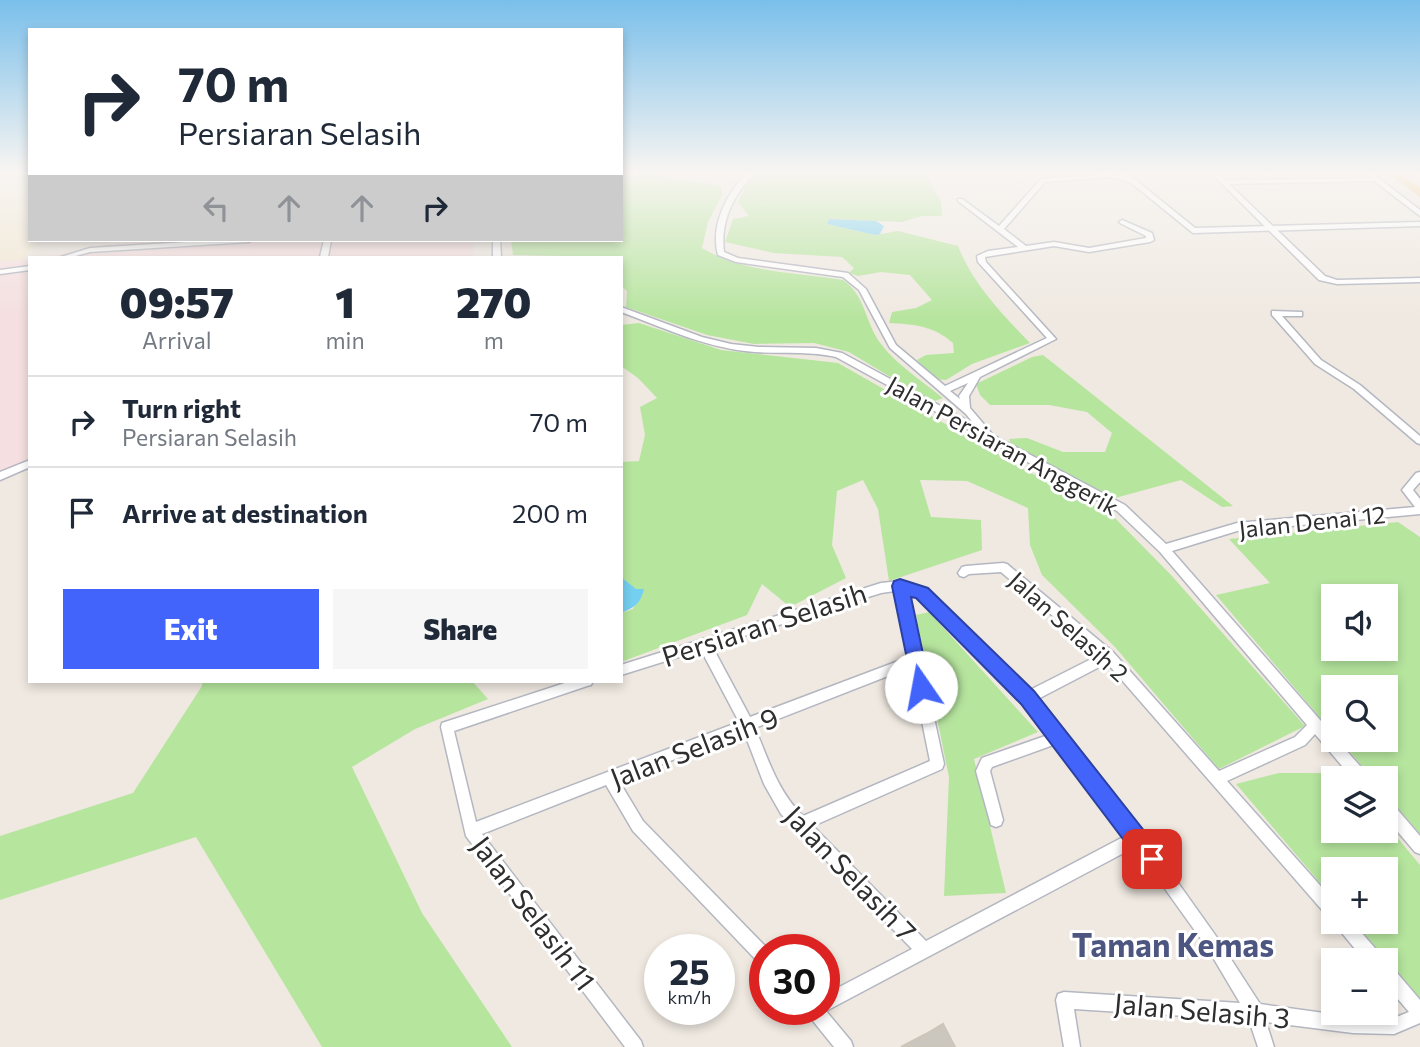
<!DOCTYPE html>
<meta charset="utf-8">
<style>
body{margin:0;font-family:Commissioner,sans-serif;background:#f6f6f7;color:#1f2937;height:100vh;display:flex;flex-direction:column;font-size:26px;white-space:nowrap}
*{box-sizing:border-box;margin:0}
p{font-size:23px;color:#747a83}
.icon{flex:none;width:38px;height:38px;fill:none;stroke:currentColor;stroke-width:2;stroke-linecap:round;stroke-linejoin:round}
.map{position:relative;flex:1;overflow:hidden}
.sheet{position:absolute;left:28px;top:256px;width:595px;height:427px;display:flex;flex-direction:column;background:#fff;border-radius:0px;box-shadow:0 4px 10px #0003}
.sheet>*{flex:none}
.hud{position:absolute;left:28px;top:28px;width:595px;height:214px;border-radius:0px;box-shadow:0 4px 10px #0003;background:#fff;color:#1f2937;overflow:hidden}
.fabs{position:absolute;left:1321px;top:584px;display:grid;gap:14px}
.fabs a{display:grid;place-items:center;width:77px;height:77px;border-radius:0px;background:#fff;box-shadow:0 4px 10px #0003;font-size:35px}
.speed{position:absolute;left:644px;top:934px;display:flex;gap:14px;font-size:35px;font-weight:700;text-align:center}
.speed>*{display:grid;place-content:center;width:91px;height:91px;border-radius:50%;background:#fff;box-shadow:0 4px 10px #0003;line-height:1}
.speed small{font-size:18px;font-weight:400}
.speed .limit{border:10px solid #d22;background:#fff;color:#111}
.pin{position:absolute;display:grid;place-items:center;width:60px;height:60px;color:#fff;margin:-30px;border-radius:14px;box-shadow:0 4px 10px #0006}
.me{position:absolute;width:77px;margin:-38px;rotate:348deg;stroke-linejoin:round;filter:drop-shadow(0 0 5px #0008)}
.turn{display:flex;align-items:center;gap:24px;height:147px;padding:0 35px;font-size:32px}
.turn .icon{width:91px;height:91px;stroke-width:2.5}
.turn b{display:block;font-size:49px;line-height:60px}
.lanes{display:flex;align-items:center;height:66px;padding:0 35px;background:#0003;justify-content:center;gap:35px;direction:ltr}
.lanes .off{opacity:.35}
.eta{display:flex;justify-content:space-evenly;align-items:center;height:119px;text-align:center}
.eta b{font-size:42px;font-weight:800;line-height:49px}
.primary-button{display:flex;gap:14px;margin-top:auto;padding:14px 35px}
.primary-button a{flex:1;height:80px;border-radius:0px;background:#4264fb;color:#fff;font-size:28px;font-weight:800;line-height:80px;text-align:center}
.primary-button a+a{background:#f6f6f7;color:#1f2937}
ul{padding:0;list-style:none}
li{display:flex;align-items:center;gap:21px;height:91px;padding:0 35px;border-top:2px solid #e0e1e3}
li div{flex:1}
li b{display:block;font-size:26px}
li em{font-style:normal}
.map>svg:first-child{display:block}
</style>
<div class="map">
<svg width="1420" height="1047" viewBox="0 0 1420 1047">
<rect width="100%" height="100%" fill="#efe9e1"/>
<path fill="#f0e6d1" d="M0 173H30V240H38L21 261 0 262Z"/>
<g fill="#f5dfe0">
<path d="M175 240H470L474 244 472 257H45L102 245Z"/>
<path d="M30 260V459L0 473V262Z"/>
</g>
<g fill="#b6e59e" fill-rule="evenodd">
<path d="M762 173H877L898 175 899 173H925L941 202 942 216H922L902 222 829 219 827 224 875 235 898 231 958 246C973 284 1001 313 1030 343L972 364 946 380 935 379 917 360 926 355 954 353 953 343C934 326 914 324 889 323L892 312 916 308 932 300 910 275 881 272 858 276 849 273 854 268 842 257 774 253 725 242 733 219 749 216 738 202 748 182Z"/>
<path d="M647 174 721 186 722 195 708 222 702 248C743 273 796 272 843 280 866 295 865 324 881 344 897 365 922 381 943 398L932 402 849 352 814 343 754 344 707 335 626 307 627 291 621 286V257L513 255 511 240H621V177Z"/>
<path d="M639 323 721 350 838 363 1065 492 1110 513 1171 575 1305 726 1219 769 1115 647 1042 575 1030 545 1028 508 967 481 920 480 931 517 981 520 982 550 889 581 878 509 863 480 837 491 832 545 846 578 790 607 762 584 747 615 621 662V613L633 609 643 589 636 590 621 577V462L639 461 645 435 640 407 657 398 638 378 621 366V325Z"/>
<path d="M1043 355 1233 506 1222 507 1181 480 1115 498 1012 446 1009 439 1027 438 1063 452H1105L1112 433 1087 412 1049 405H990L980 395 976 384 1032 357Z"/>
<path d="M1398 522 1420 537V834L1386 794V779H1373L1340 740H1386V688H1334L1333 733 1216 595 1270 583 1229 539ZM1334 597H1386V649H1334Z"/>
<path d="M929 612 1038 732 974 759 1006 893 944 896 949 777 916 615Z"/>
<path d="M202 681H472L488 699 415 729 352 767 422 913 512 1047H322L196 837 0 900V836L133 793 202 686Z"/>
<path d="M1279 773H1343L1347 779H1334V831H1386V824L1420 865V999L1354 922H1386V870H1334L1333 898 1236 784Z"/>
</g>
<g fill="#75cff0">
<path d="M829 219 876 221 884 226 880 234 875 235 827 224Z"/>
<path d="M621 577 636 589H644C641 603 634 608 621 613Z"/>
</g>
<path fill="#cbc7bf" stroke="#cbc5ba" stroke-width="2" d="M943 1024 955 1047H901L926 1034Z"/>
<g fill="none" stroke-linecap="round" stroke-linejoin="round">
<g stroke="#b4b7c1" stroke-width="3">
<g id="minor">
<path d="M748 173H755C734 194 720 221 724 252L738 258 848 273 866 289 896 345 945 386 1047 338 978 262 977 256 988 251 1018 247 958 201V199H962L999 226 1041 179 1111 173 1134 180V182L1132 183 1111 177 1045 182 1004 229 1026 246 1054 242 1089 248 1146 238V236L1120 223 1119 222 1122 220 1152 233 1154 240 1150 242 1089 252 1054 246 985 257 986 262 1056 339 980 377 969 396 970 408 993 435 1125 505 1166 544 1237 523 1415 507 1402 490 1416 473 1420 472V482L1413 490 1420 499V514L1237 531 1172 551 1321 721 1334 736V740H1337L1367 774 1369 779H1353L1315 734 1305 745 1227 781 1334 901V920L1329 918 1107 663 1036 700 1062 732 1065 733 1066 737 1137 825 1218 939 1260 1004 1353 1017 1394 1018 1409 1012 1386 985V965L1392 967 1420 1000V1023L1394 1034 1353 1033 1266 1022 1274 1047H1258L1249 1020 1074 1009 1080 1047H1064L1056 1000 1058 994 1064 992 1240 1003 1208 949 1135 847 826 1011 851 1041 853 1047H834L809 1016 807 1010H824V995L912 949 781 814 764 784 744 732 619 781 643 821 769 950H765V965L759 963 633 831 606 785 482 834 641 1041 643 1047H625L466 836 441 727 442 723 571 681H593L591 685 587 686 454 731 476 822 739 722 701 650 621 675V665L881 583 900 581 926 590 1028 691 1099 655 1001 572 969 574 964 577 960 576 958 573 962 567 966 566 1003 563 1007 564 1113 652 1219 771 1295 737 1307 725 1160 552 1117 511 836 357C806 350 775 355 745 351 702 346 662 327 621 312V307L702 337 731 344 759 347 816 348 842 353 974 424 966 414 890 348 859 290 843 277 736 262 718 255C710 226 727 191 748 173ZM968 383 959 396 960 399 950 391ZM895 591 909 657 750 717 712 646 881 593ZM907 593 918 596 1023 702 1048 735 982 758 976 771 991 825 996 827 1001 825 1003 820 990 771 992 767 1056 744 1127 835 926 941 813 826 942 769 944 764ZM911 667 930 761 803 816C778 792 768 759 755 728Z"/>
<path d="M1211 173H1217L1225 180 1377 178 1378 179 1375 181 1229 184 1325 276 1337 280 1420 278V282L1337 284 1319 280Z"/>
<path d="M219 240H253L249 242 90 252 72 257H61L90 248Z"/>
<path d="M324 240H331L328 257H320Z"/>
<path d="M493 240H500L501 257H493Z"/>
<path d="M30 266V270L0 274V270Z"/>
<path d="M1272 311 1302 312V316H1282L1321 360 1360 385 1420 436V444L1417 443 1354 389 1315 364 1272 315Z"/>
<path d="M30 460V467L0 480V472Z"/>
<path d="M1386 800 1391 802 1420 836V854L1415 852 1386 818Z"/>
<path d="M1335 922H1352L1381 955 1383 961H1365L1337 927Z"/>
</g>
</g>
<g stroke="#b4b7c1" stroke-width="3">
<g id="tertiary">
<path d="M1119 173H1127L1195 228 1420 222V226L1193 233Z"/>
<path d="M1364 173H1372L1420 210V216Z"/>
</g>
</g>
<g stroke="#c9c9c9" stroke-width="2">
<path id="trunk" d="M1387 173H1399L1420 188V196Z"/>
</g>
<use href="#minor" fill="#fff" fill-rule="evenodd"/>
<use href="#tertiary" fill="#fff" fill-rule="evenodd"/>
<use href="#trunk" fill="#f8ba60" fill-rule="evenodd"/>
</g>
<linearGradient id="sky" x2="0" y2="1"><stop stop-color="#7abfeb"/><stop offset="0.54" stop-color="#f8f5f2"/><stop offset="1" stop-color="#f8f5f2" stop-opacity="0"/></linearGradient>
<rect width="1420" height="319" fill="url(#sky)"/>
<path fill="#4264fb" stroke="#2b41a3" stroke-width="2" d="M900 579 928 588 1034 691 1160 851 1163 859 1160 867 1152 870 1144 867 1021 704 916 598 911 597 930 687 928 693 921 695 914 693 892 586 894 581Z"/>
<g text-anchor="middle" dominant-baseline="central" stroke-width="6" stroke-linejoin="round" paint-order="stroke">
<g font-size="24" fill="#2e2e2e" stroke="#fff">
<text transform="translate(1003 445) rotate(29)">Jalan Persiaran Anggerik</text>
<text transform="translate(1312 521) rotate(-6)">Jalan Denai 12</text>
<text transform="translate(1069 626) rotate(42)">Jalan Selasih 2</text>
</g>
<g font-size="28" fill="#2e2e2e" stroke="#fff">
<text transform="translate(764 624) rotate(-18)">Persiaran Selasih</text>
<text transform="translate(694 747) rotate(-21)">Jalan Selasih 9</text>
<text transform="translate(851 873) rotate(46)">Jalan Selasih 7</text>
<text transform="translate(534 913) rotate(53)">Jalan Selasih 11</text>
<text transform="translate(1202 1010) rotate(5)">Jalan Selasih 3</text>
</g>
<g font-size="32" font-weight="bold" fill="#4d5680" stroke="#fff">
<text x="1173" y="944">Taman Kemas</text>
</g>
</g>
</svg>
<div class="fabs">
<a><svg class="icon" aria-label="sound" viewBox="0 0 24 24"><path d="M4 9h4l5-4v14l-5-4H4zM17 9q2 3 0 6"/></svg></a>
<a><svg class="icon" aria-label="search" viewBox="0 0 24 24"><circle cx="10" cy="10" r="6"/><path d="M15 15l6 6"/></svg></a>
<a><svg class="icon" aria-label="layers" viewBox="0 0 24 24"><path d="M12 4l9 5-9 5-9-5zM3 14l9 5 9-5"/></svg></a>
<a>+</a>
<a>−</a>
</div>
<div class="speed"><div>25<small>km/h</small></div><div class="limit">30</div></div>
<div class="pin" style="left:1152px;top:859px;background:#d93025"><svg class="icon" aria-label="arrive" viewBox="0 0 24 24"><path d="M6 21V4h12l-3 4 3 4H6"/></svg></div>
<svg class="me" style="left:921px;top:687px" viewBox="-20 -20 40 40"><circle r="19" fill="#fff"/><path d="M0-13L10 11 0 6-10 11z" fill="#4264fb"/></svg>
<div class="hud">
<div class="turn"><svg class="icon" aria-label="right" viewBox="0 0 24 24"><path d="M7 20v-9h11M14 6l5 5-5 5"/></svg><div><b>70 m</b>Persiaran Selasih</div></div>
<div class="lanes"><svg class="icon off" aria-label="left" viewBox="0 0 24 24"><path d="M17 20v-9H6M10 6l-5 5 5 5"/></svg><svg class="icon off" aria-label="ahead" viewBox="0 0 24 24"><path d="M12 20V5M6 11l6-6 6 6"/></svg><svg class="icon off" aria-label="ahead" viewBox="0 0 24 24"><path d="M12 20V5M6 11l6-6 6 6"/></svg><svg class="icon" aria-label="right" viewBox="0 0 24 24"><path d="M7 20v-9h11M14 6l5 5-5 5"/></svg></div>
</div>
<section class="sheet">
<div class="eta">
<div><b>09:57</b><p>Arrival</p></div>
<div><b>1</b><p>min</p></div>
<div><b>270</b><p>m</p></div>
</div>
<ul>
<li><svg class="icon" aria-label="right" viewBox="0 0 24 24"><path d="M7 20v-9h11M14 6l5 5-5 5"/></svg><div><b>Turn right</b><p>Persiaran Selasih</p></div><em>70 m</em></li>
<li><svg class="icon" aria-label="arrive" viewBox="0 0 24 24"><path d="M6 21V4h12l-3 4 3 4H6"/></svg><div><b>Arrive at destination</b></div><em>200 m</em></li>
</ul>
<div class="primary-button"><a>Exit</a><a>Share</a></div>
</section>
</div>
